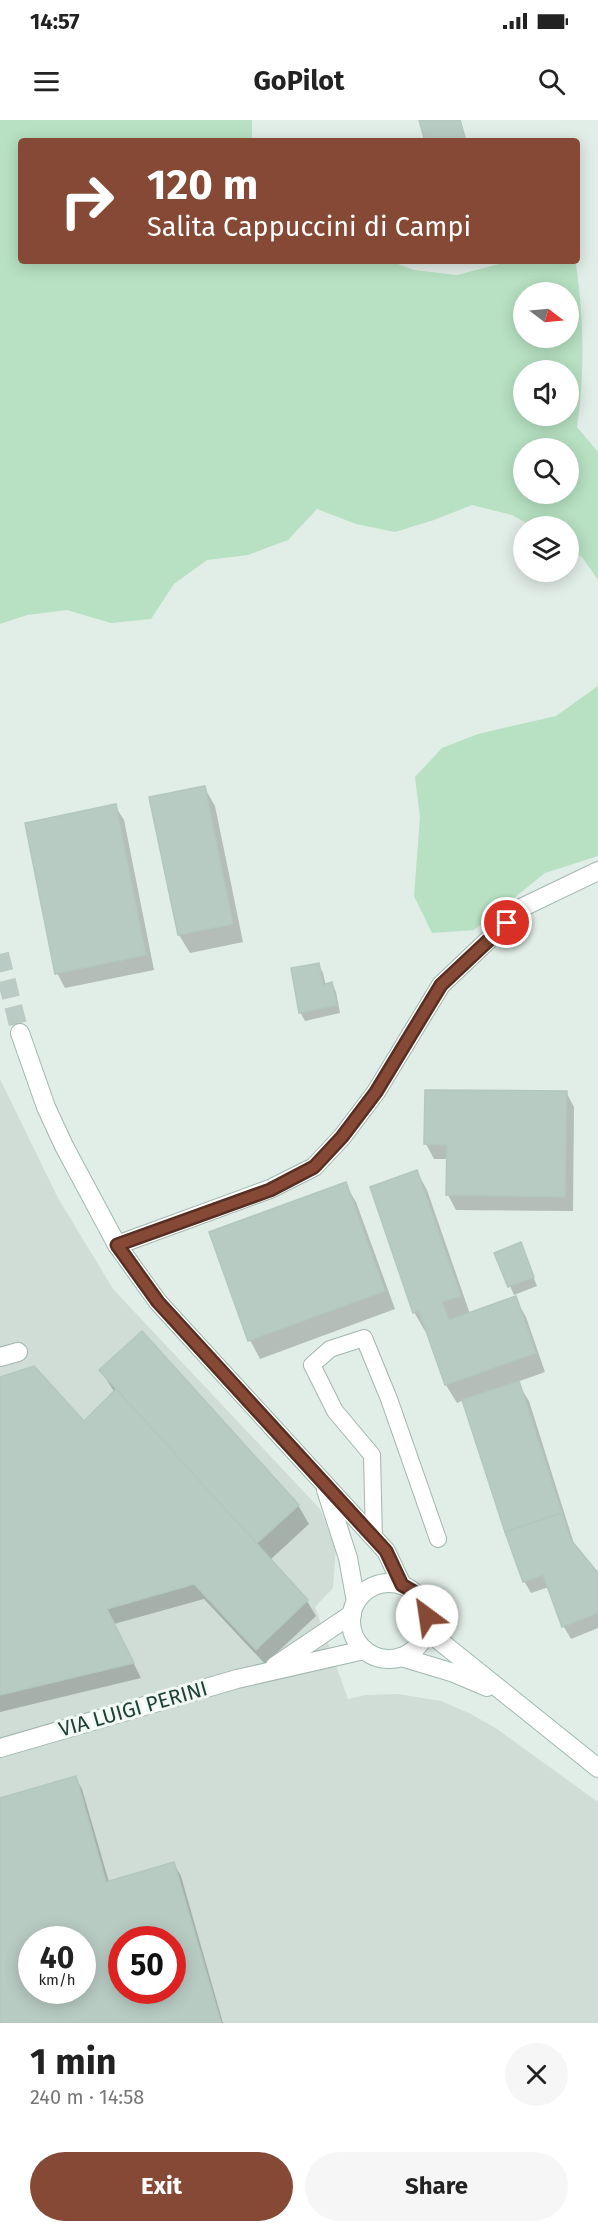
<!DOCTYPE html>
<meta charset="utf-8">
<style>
body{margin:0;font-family:"Fira Sans",sans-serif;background:#f6f6f6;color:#222;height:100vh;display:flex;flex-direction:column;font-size:22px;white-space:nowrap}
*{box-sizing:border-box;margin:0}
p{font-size:20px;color:#767676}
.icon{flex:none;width:33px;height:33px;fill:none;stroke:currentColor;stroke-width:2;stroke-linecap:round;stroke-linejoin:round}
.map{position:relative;height:1903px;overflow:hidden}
.drawer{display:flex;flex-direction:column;background:#fff;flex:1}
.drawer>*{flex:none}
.top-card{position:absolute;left:18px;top:18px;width:562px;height:126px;border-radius:6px;box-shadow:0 3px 15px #0003;background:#854935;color:#fff;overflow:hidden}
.needle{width:39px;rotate:106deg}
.buttons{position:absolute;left:513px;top:162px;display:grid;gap:12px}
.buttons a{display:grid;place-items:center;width:66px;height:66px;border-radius:50%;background:#fff;box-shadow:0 3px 15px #0003;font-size:30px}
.speed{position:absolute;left:18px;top:1806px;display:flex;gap:12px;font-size:30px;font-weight:700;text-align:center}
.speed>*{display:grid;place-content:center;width:78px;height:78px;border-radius:50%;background:#fff;box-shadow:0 3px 15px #0003;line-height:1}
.speed small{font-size:15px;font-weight:400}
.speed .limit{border:9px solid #d22;background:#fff;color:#111}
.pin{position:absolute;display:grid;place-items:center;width:51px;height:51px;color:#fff;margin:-26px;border:3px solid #fff;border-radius:50%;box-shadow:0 2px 6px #0007}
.me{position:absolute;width:66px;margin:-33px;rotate:329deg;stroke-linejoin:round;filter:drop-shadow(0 0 4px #0008)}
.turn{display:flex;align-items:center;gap:21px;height:126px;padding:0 30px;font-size:27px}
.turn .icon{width:78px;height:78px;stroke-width:2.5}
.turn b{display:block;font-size:42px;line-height:51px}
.round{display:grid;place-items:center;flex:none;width:63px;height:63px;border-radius:32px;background:#f6f6f6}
.head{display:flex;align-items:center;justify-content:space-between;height:102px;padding:0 30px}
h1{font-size:36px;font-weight:700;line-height:45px}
.action{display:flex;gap:12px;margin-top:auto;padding:12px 30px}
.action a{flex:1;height:69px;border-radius:36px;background:#854935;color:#fff;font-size:24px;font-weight:700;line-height:69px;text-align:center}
.action a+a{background:#f6f6f6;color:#222}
.status{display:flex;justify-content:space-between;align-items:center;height:42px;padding:0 30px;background:#fff;direction:ltr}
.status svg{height:16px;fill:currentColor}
header{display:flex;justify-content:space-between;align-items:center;height:78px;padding:0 30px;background:#fff;font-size:27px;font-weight:700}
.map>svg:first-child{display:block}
</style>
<div class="status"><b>14:57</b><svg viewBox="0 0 49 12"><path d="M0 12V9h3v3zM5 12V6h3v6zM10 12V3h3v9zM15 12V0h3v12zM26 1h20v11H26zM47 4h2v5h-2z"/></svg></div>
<header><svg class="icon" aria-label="menu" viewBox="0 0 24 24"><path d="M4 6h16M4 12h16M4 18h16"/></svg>GoPilot<svg class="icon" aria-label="search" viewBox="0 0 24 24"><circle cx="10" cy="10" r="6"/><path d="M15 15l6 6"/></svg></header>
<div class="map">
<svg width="598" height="1903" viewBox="0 0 598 1903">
<rect width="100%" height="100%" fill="#e1ede7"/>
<path fill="#cfddd6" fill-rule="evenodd" d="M0 959 58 1078 113 1169 320 1389 336 1428 333 1468 315 1487 348 1579 366 1575 398 1574 441 1581 471 1594 497 1609 598 1682V1903H0ZM32 1820H82V1870H32ZM122 1820H172V1870H122Z"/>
<g fill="#b7e1c2" fill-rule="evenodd">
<path d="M0 0H252V21H21V141H390L414 150 457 155 511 141H563L576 144C584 199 585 253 577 307L598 332V460L582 437 569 429 568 406H532L512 395 472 385 434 400 395 412 356 404 317 389 288 420 248 435 207 440 174 464 151 499 111 503 67 490 27 495 0 504ZM524 172H568V218H524ZM524 250H568V296H524ZM524 328H568V374H524Z"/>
<path d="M598 566V736L545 753 474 810 432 813 414 776 420 697 415 657 442 628 478 614 556 596Z"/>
</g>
<g fill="#0003" fill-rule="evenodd">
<path d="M204 667 215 686 243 822 190 833 179 815 151 678Z"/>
<path d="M115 686 124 700 154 850 65 868 57 853Z"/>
<path d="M318 844 323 853 326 866 332 864 336 872 340 893 305 901 300 892Z"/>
<path d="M566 972 574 987 573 1091 456 1090 448 1075V1039H434L426 1024Z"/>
<path d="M417 1052 427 1070 470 1194 515 1178 526 1197 545 1252 517 1262 529 1281 575 1427 598 1456V1508L571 1519 564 1507 549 1467 531 1473 524 1461 464 1280 457 1283 446 1265 427 1210 425 1211 414 1192Z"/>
<path d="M345 1064 356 1082 395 1189 260 1239 250 1220Z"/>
<path d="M520 1124 537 1166 514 1175 496 1134Z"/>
<path d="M101 1251 298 1385 309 1404 270 1440 307 1481 316 1496 265 1544 204 1479 114 1504 141 1558 0 1592V1258L84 1303 115 1273Z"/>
<path d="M75 1657 82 1669 109 1762 174 1744 181 1756 223 1903H0V1679ZM32 1820H82V1870H32ZM122 1820H172V1870H122Z"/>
</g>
<g fill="#b8cbc3" stroke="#b2c7bf" stroke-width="1.5" fill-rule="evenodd">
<path d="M419 0H460L466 21H425Z"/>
<path d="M205 666 233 804 178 815 149 677Z"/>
<path d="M116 684 146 835 55 854 25 703Z"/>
<path d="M319 843 323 865 332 862 337 885 299 893 291 848Z"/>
<path d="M425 970 567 971 565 1077 446 1075 447 1025 424 1024Z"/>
<path d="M417 1050 461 1176 442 1182 449 1200 516 1176 536 1233 445 1265 419 1191 413 1193 370 1067Z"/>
<path d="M346 1062 385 1171 248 1221 209 1112Z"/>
<path d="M521 1122 534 1157 508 1167 494 1133Z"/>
<path d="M142 1211 299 1385 256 1424 99 1250Z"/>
<path d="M34 1246 84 1301 116 1269 308 1480 256 1530 194 1464 107 1489 134 1543 0 1575V1257Z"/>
<path d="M519 1261 562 1393 505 1412 462 1280Z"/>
<path d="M562 1393 571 1420 598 1453V1493L562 1507 543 1455 523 1462 505 1412Z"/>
<path d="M76 1656 106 1762 174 1742 221 1903H0V1678ZM32 1820H82V1870H32ZM122 1820H172V1870H122Z"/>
</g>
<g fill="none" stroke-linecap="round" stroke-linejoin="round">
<path stroke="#bacac4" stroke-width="18" stroke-dasharray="18 9" stroke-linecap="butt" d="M0 834 20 913"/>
<g stroke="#a3b6af" stroke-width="18">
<path id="service" d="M374 1418 372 1335 335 1291 312 1245 330 1229 364 1218 389 1279 438 1419"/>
</g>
<g stroke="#a3b6af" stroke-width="20">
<g id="minor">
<path d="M117 1125 270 1069 314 1047 342 1017 376 972 441 865 523 787 598 751"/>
<path d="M0 1237 18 1232"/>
</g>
</g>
<g stroke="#a3b6af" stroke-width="20">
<g id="tertiary">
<path d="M275 1546 352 1494"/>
<path d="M0 1628 237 1559 364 1530"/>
</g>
</g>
<g stroke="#9ebab0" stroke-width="20">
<g id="secondary">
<path d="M20 913 46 987 64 1026 117 1125 158 1182 386 1431 402 1465"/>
<path d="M326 1370 348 1438 356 1482"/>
<circle cx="389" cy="1501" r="38"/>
<path d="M426 1510 598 1648"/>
<path d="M401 1537 454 1553 487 1567"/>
</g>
</g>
<use href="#service" stroke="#fff" stroke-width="16"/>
<use href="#minor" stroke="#fff" stroke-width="18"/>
<use href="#tertiary" stroke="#fff" stroke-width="18"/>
<use href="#secondary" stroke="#fff" stroke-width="18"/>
</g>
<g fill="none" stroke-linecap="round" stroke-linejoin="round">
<g stroke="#562f22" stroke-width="15">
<path id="route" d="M427 1496 423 1483 414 1472 402 1465 386 1431 158 1182 117 1125 270 1070 314 1047 342 1017 376 972 441 865 507 803"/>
</g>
<use href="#route" stroke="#854935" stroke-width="10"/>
</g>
<g text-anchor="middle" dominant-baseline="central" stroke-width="6" stroke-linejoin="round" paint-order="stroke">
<g font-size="21" fill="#1f4037" stroke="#f2f9f5">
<text transform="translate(133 1589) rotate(-16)">VIA LUIGI PERINI</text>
</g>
</g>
</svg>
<div class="buttons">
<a><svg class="needle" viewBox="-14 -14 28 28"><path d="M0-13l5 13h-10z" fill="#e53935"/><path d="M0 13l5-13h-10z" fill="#767676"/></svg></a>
<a><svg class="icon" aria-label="sound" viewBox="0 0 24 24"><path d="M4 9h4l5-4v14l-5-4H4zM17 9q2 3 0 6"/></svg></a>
<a><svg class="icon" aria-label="search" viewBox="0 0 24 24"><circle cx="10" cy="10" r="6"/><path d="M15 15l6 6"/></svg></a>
<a><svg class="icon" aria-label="layers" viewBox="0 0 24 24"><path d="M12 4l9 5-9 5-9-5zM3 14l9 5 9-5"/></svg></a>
</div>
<div class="speed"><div>40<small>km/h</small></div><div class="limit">50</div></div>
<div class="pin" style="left:507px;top:803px;background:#d93025"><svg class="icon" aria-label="arrive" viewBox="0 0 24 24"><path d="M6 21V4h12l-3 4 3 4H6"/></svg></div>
<svg class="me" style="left:427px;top:1496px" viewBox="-20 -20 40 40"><circle r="19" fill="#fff"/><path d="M0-13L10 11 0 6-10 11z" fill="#854935"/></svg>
<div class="top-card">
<div class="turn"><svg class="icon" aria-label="right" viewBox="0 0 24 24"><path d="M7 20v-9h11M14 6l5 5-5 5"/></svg><div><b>120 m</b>Salita Cappuccini di Campi</div></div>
</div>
</div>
<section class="drawer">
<div class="head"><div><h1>1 min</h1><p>240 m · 14:58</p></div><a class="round"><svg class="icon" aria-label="close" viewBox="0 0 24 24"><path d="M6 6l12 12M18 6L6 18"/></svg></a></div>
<div class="action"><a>Exit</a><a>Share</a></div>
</section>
